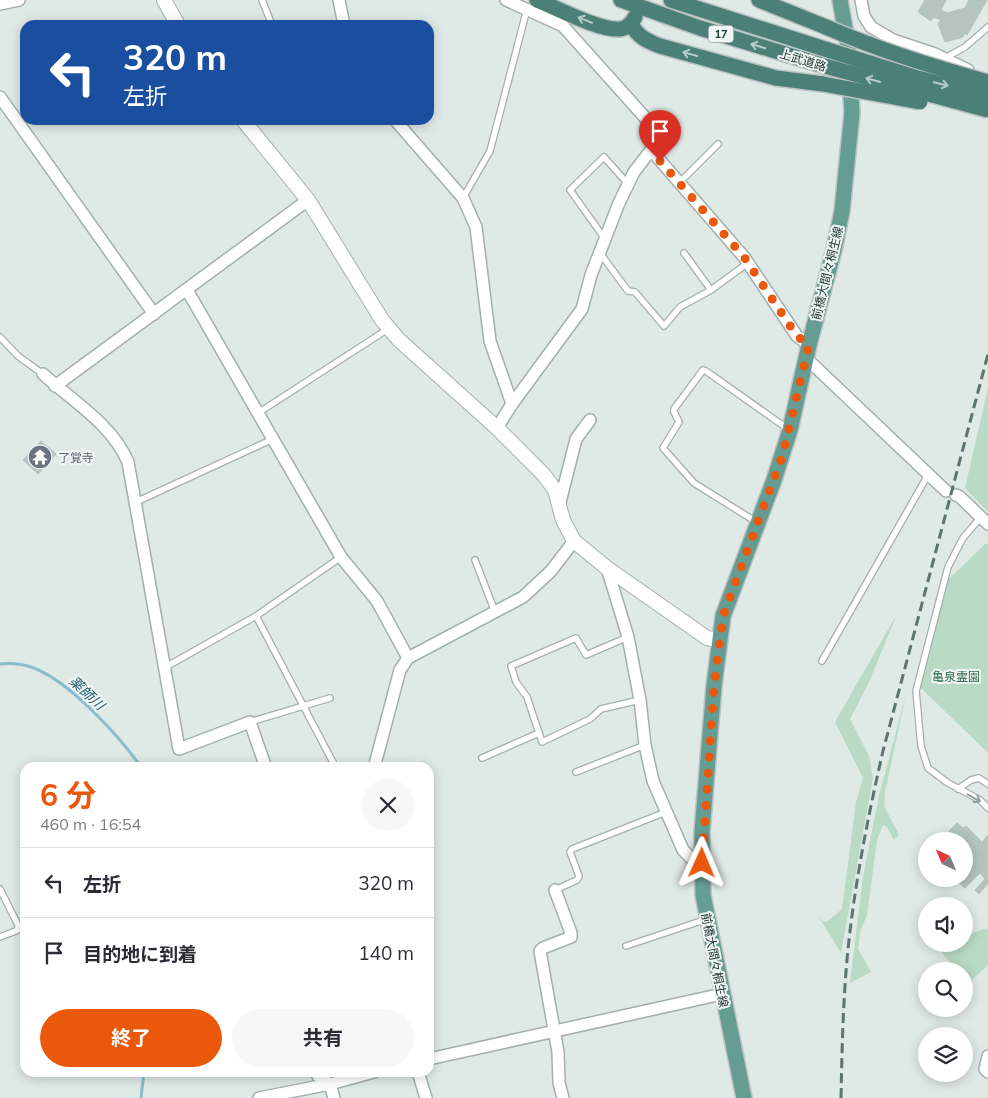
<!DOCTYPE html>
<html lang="ja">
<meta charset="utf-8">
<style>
body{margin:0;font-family:Mulish,"Noto Sans JP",sans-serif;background:#f7f7f7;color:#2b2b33;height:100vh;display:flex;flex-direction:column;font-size:19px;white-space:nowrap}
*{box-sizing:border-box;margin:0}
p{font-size:16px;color:#7c7c81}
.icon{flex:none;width:28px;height:28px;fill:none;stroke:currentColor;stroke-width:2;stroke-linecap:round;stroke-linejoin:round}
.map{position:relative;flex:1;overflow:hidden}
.details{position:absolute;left:20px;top:762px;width:414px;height:315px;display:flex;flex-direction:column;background:#fff;border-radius:15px;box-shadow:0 2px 12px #0003}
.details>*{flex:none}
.banner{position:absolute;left:20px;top:20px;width:414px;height:105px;border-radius:15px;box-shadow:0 2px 12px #0003;background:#1a4fa0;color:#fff;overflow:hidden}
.needle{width:32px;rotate:316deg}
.controls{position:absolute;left:918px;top:832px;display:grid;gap:10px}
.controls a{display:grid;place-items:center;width:55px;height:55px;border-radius:50%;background:#fff;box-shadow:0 2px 12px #0003;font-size:25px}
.pin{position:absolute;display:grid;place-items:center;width:42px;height:42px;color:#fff;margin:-51px -21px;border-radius:50% 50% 50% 0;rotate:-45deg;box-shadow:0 0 5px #0007}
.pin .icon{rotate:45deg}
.me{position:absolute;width:55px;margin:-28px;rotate:1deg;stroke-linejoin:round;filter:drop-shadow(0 0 4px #0008)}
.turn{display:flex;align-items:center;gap:18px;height:105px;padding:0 20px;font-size:22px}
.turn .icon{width:65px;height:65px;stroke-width:2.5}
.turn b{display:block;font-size:35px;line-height:42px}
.round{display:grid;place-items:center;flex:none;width:52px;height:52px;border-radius:26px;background:#f7f7f7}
.headline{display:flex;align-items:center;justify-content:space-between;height:85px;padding:0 20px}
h1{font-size:30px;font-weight:700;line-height:38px;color:#ea580c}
.cta{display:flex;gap:10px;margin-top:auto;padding:10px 20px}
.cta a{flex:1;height:58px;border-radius:30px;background:#ea580c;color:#fff;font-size:20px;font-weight:700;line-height:58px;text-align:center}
.cta a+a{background:#f7f7f7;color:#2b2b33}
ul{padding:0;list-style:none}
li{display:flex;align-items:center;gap:15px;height:70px;padding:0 20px;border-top:1px solid #e1e1e2}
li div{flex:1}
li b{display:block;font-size:19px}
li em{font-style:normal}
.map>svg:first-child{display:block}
</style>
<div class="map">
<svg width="988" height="1098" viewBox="0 0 988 1098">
<rect width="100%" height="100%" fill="#dfe9e6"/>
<g fill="#b9dac5">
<path d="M988 388V512L965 488Z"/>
<path d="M985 544H988V753L920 687 947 581Z"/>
<path d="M897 614 869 682 850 719 869 756 873 778 841 953 819 917 824 922 828 921 842 909 856 802 863 778 835 722Z"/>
<path d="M906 694 885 792 884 806 899 835 894 840 886 826 883 825 877 840 867 915 860 932 858 949 871 972 850 983 863 877 879 796Z"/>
<path d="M986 928 988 930V965L967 984 964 980V971H957L938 948 949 944H964V937Z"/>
</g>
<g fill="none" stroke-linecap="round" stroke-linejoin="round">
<g stroke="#8abccc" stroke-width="3">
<path d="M0 664C9 663 22 664 31 667 69 680 118 735 142 768"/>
<path d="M141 1098 144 1072"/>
</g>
</g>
<g fill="#b5c4bf" stroke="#b2c3bd">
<path d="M925 0H946L941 10 947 13 965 8 969 0H987L967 35 964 33 963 37 945 42 938 24 941 20 933 17 931 21 918 12Z"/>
<path d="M41 441 56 454 38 474 23 460Z"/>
<path d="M957 823 963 828 966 826 982 842 988 835V884L979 894 975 890 985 879 980 873 965 888 955 879H964V841H957L949 831Z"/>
</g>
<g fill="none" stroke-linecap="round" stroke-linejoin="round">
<g stroke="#a2b0ad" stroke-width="8">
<g id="service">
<path d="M262 0 272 25"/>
<path d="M945 58 965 47 988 27"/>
<path d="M679 183 718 144"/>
<path d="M463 198 490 151 527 9"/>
<path d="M605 239 570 190 604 157 628 184"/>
<path d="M600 253 628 291 635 292 664 326 680 307 711 290 748 263"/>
<path d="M684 253 711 290"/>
<path d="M0 337 18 356 43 374"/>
<path d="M258 413 388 329"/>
<path d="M136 502 273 439"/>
<path d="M981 517 963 538 948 567 916 691 921 746 928 768 948 783 980 800 988 808"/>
<path d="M758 523 694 483 663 448 679 422 674 412V409L703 370 706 371 788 429"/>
<path d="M475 560 495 612"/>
<path d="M256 616 336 768"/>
<path d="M628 637 586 655 576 638 511 666 516 682 527 697 542 742 590 719 601 709 640 700"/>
<path d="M822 661 928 475"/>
<path d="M164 668 256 616 341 557"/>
<path d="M250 722 330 698"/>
<path d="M482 758 539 733"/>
<path d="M576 772 645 745"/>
<path d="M958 789 971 780 979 778 988 784"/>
<path d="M0 889 18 925V930L0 937"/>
<path d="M555 890 577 880 579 876 570 852 572 849 666 812"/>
<path d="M626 946 707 919"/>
</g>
</g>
<g stroke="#a2b0ad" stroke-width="14">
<g id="minor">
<path d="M339 0 344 25"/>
<path d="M861 0 864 16 871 27 893 40 935 54 968 70"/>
<path d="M0 4 19 0"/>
<path d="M0 97 154 314"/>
<path d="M395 120 463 198 476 227 490 341 512 404"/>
<path d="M651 150 744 257 797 336 809 345"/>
<path d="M187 290 341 557 377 601 408 658"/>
<path d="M806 358 946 491"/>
<path d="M43 374C72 401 112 424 128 462L179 749 250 722 266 768"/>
<path d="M55 386 308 200"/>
<path d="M497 428 512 404 582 309 591 275 619 203 634 172 651 150 659 136 658 132 563 26 506 0"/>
<path d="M956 495 960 497 988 524"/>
<path d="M559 506 576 439 590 420"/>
<path d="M607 568 628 637 640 700 645 745 653 781 683 850 691 858 702 863"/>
<path d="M374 768 400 670 408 658 523 597 551 571 574 541"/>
<path d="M555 890 571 933V937L543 948 540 951 558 1052 559 1083 563 1098"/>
<path d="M988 1056 985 1069 988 1072"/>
<path d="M429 1059 722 994"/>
<path d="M318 1072V1076L330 1084 334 1098"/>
<path d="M418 1072 426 1098"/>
<path d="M259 1098 330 1084 374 1072"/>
</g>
</g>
<g stroke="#a2b0ad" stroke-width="16">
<g id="tertiary">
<path d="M164 0 178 25"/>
<path d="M243 120 308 200 382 320 399 340 497 428 544 475 555 490 563 520 574 541 607 568 707 638 719 640"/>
</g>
</g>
<g stroke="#bcc3c2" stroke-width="18">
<path id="primary" d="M744 1098 703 895 702 832 714 686 723 616 774 480 790 430 809 345 834 250 842 211 852 113 848 45 840 0"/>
</g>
<g stroke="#bcc3c2" stroke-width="18">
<g id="trunk">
<path d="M537 0C557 8 600 31 620 29 628 28 632 23 635 17"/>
<path d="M621 0 700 28 821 65"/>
<path d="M671 0 828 50"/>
<path d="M759 0 826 27"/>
<path d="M631 24C638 37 647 41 660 46L776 78 823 84"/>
</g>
</g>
<use href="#service" stroke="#fff" stroke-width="5.5"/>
<use href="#minor" stroke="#fff" stroke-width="11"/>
<use href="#tertiary" stroke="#fff" stroke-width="14"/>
<use href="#primary" stroke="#669d93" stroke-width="15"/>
<use href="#trunk" stroke="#4a8078" stroke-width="15"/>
<path stroke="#5b7470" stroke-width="3" stroke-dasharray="10 5" stroke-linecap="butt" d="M841 1098C842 1049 843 999 848 949 855 882 868 816 883 751L988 354"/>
<g stroke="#bcc3c2" stroke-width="18" stroke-linecap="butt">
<g id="trunk-bridge">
<path d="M826 27C879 50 933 67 988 82"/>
<path d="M828 50 914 77 988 96"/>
<path d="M821 65 988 110"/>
<path d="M823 84 920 102"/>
</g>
</g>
<use href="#trunk-bridge" stroke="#4a8078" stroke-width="15"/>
</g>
<defs><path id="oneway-shaft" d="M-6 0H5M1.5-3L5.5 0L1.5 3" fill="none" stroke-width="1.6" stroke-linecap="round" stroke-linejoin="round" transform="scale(1.25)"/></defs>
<g stroke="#b5cdc8">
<use href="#oneway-shaft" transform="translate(585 20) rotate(-158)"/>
<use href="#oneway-shaft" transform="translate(758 46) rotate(-163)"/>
<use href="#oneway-shaft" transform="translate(690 54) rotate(-165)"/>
<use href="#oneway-shaft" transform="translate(873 80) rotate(-164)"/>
<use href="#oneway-shaft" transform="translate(941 84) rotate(14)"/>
</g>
<use stroke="#909c9a" href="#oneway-shaft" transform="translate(974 798) rotate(29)"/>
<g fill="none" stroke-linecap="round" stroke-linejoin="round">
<path stroke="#ea580c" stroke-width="9" stroke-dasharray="0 16.2" d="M660 161 744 257 797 336 809 345 782 457 723 616 714 686 702 863"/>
</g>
<defs>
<g id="temple-disc" transform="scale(1.25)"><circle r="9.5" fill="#6b7280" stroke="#eff6f3"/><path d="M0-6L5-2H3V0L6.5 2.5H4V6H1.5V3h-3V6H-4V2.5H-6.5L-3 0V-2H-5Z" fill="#fff"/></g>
</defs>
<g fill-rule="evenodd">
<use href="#temple-disc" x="40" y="457"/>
</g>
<g text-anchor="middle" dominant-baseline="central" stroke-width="4" stroke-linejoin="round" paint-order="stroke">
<rect fill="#eff6f3" stroke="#5f716d" stroke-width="1" x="708.5" y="25.5" width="25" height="17" rx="4"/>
<g font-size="11" font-weight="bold" fill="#213834">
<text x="721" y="34">17</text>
</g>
<g font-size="12" fill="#213834" stroke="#eff6f3">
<text transform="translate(803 60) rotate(17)">上武道路</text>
<text transform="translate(827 273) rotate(-76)">前橋大間々桐生線</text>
<text transform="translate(715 960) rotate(79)">前橋大間々桐生線</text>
</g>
<g font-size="12" fill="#5b616d" stroke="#eff6f3" text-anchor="start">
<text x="58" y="457">了覚寺</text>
</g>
<g font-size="12" fill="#2e6d4c" stroke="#eff6f3">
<text x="956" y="676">亀泉霊園</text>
</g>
<g font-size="14" font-style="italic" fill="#1f5c70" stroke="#eff6f3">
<text transform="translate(87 693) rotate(43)">薬師川</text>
</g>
</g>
</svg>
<div class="controls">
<a><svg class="needle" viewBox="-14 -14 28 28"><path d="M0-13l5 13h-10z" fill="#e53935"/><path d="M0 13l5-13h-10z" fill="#7c7c81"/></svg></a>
<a><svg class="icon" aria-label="sound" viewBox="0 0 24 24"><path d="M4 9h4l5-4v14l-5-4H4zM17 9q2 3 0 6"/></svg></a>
<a><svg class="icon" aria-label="search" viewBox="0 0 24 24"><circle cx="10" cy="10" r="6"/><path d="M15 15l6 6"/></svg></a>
<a><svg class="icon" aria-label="layers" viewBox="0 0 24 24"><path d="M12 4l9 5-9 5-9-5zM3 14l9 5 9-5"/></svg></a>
</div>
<div class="pin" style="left:660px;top:161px;background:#d93025"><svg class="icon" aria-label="arrive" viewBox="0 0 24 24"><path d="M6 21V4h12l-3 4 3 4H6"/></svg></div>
<svg class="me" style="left:702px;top:863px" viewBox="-20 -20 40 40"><path d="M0-17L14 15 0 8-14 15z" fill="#ea580c" stroke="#fff" stroke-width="4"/></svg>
<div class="banner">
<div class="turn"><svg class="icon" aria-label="left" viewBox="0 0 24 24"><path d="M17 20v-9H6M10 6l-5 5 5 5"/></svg><div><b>320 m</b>左折</div></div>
</div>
<section class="details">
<div class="headline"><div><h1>6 分</h1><p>460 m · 16:54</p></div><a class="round"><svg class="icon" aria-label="close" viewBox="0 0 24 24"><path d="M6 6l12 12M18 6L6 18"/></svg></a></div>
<ul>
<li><svg class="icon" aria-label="left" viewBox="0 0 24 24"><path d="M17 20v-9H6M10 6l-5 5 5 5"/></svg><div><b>左折</b></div><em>320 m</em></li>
<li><svg class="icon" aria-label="arrive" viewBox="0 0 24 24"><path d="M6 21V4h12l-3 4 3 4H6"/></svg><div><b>目的地に到着</b></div><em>140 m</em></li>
</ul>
<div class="cta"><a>終了</a><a>共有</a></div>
</section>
</div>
